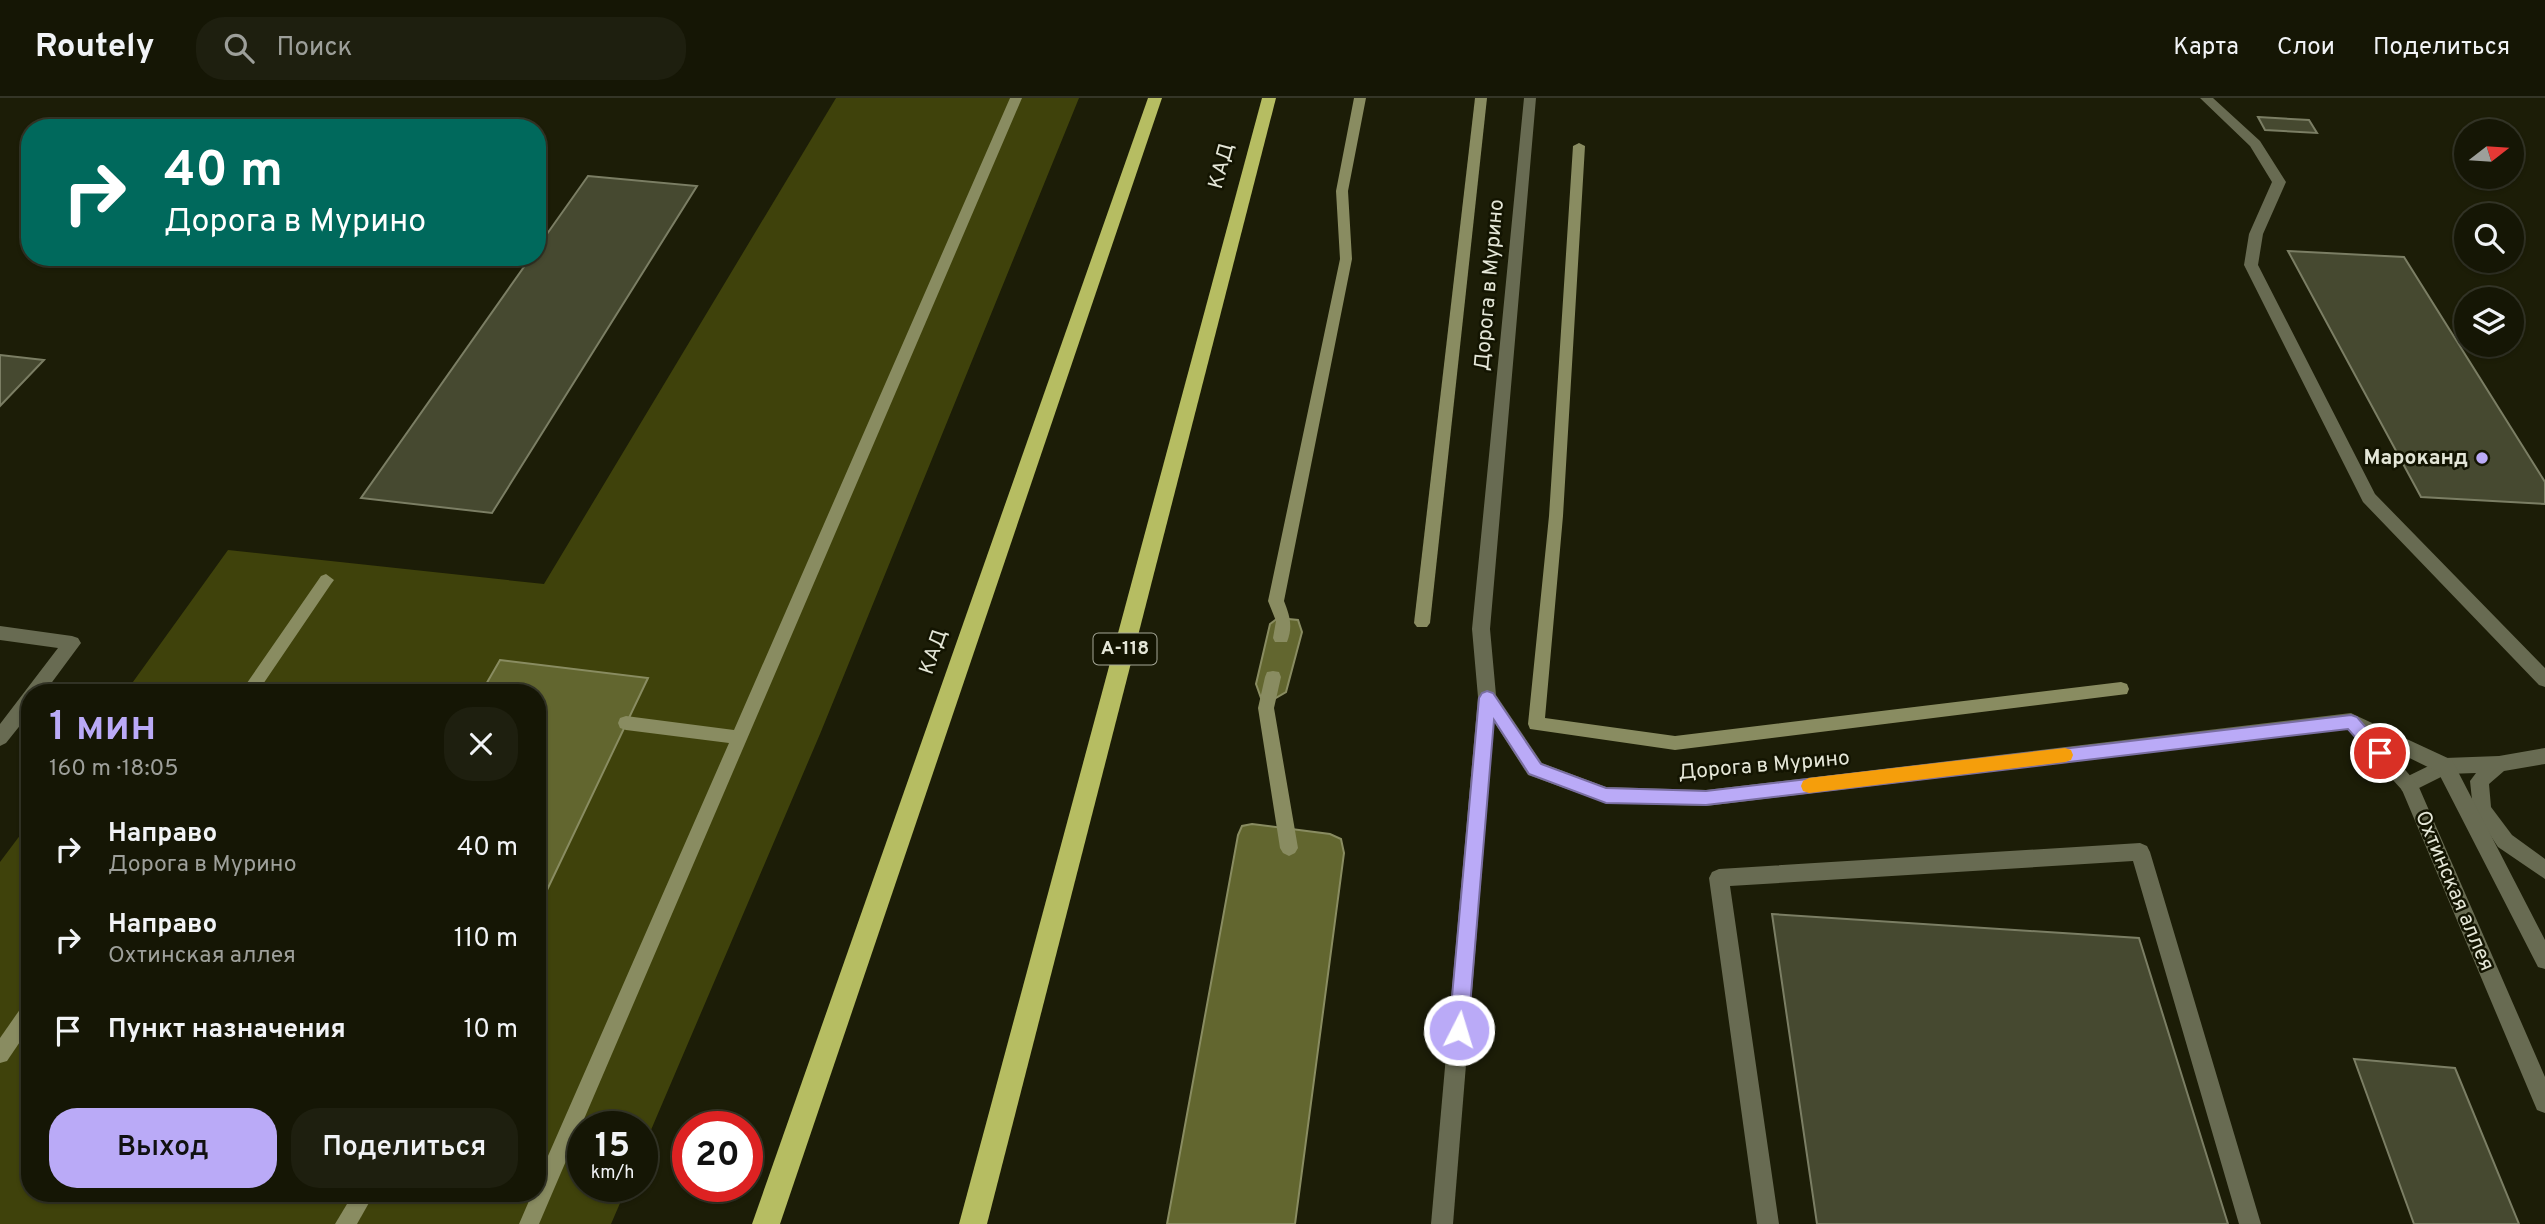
<!DOCTYPE html>
<html lang="ru">
<meta charset="utf-8">
<style>
body{margin:0;font-family:Overpass,sans-serif;background:#1e1f0f;color:#f1f3f6;height:100vh;display:flex;flex-direction:column;font-size:26px;white-space:nowrap}
*{box-sizing:border-box;margin:0}
p{font-size:23px;color:#9d9f9a}
.icon{flex:none;width:38px;height:38px;fill:none;stroke:currentColor;stroke-width:2;stroke-linecap:round;stroke-linejoin:round}
.map{position:relative;flex:1;overflow:hidden}
.drawer{position:absolute;left:21px;top:586px;width:525px;height:518px;display:flex;flex-direction:column;background:#151605;border-radius:28px;box-shadow:0 2px 5px #0004,0 0 0 2px #343527}
.drawer>*{flex:none}
.top-card{position:absolute;left:21px;top:21px;width:525px;height:147px;border-radius:28px;box-shadow:0 2px 5px #0004,0 0 0 2px #343527;background:#00695c;color:#fff;overflow:hidden}
.needle{width:46px;rotate:73deg}
.tools{position:absolute;left:2454px;top:21px;display:grid;gap:14px}
.tools a{display:grid;place-items:center;width:70px;height:70px;border-radius:50%;background:#151605;box-shadow:0 2px 5px #0004,0 0 0 2px #343527;font-size:35px}
.speed{position:absolute;left:567px;top:1013px;display:flex;gap:14px;font-size:35px;font-weight:700;text-align:center}
.speed>*{display:grid;place-content:center;width:91px;height:91px;border-radius:50%;background:#151605;box-shadow:0 2px 5px #0004,0 0 0 2px #343527;line-height:1}
.speed small{font-size:18px;font-weight:400}
.speed .limit{border:10px solid #d22;background:#fff;color:#111}
.pin{position:absolute;display:grid;place-items:center;width:60px;height:60px;color:#fff;margin:-30px;border:4px solid #fff;border-radius:50%;box-shadow:0 2px 7px #0007}
.me{position:absolute;width:77px;margin:-38px;rotate:5deg;stroke-linejoin:round;filter:drop-shadow(0 0 5px #0008)}
.turn{display:flex;align-items:center;gap:24px;height:147px;padding:0 28px;font-size:32px}
.turn .icon{width:91px;height:91px;stroke-width:2.5}
.turn b{display:block;font-size:49px;line-height:60px}
.round{display:grid;place-items:center;flex:none;width:74px;height:74px;border-radius:28px;background:#1e1f0f}
.summary{display:flex;align-items:center;justify-content:space-between;height:119px;padding:0 28px}
h1{font-size:42px;font-weight:600;line-height:52px;color:#baaaf7}
.primary-button{display:flex;gap:14px;margin-top:auto;padding:14px 28px}
.primary-button a{flex:1;height:80px;border-radius:28px;background:#baaaf7;color:#111;font-size:28px;font-weight:600;line-height:80px;text-align:center}
.primary-button a+a{background:#1e1f0f;color:#f1f3f6}
ul{padding:0;list-style:none}
li{display:flex;align-items:center;gap:21px;height:91px;padding:0 28px}
li div{flex:1}
li b{display:block;font-size:26px}
li em{font-style:normal}
header{display:flex;align-items:center;gap:42px;box-sizing:border-box;height:98px;padding:0 35px;background:#151605;border-bottom:2px solid #343527}
header strong{font-size:33px}
nav{display:flex;gap:38px;margin-inline-start:auto;font-size:24px}
.search{width:490px;height:63px;background:#1e1f0f;display:flex;align-items:center;gap:18px;box-sizing:border-box;padding:0 24px;border-radius:28px;color:#9d9f9a;font-size:26px}
.map>svg:first-child{display:block}
</style>
<header>
<strong>Routely</strong>
<div class="search"><svg class="icon" aria-label="search" viewBox="0 0 24 24"><circle cx="10" cy="10" r="6"/><path d="M15 15l6 6"/></svg>Поиск</div>
<nav><a>Карта</a><a>Слои</a><a>Поделиться</a></nav>
</header>
<div class="map">
<svg width="2545" height="1126" viewBox="0 0 2545 1126">
<rect width="100%" height="100%" fill="#1c1d07"/>
<path fill="#3f420b" d="M836 0H1079L820 636 642 1053V1029H583V1088L627 1089 611 1126H0V764L30 724V1096H537V595H125L228 452 544 486Z"/>
<g fill="#62662f" stroke="#898c61" stroke-width="2">
<path d="M1278 520 1298 522 1302 534 1286 594 1274 601 1261 600 1256 586 1270 526Z"/>
<path d="M500 562 648 580 537 813V595H481Z"/>
<path d="M1252 726 1330 736 1341 741 1344 755 1295 1126H1167L1238 737 1242 728Z"/>
</g>
<g fill="none" stroke-linecap="round" stroke-linejoin="round">
<g fill="#898c61" fill-rule="evenodd">
<path d="M1010 0H1022L539 1126H519L532 1096H537V1083L729 645 626 632 620 630 618 625 620 620 626 618 734 632Z"/>
<path d="M1354 0H1366L1348 93 1352 161 1284 503C1290 518 1293 529 1287 544H1275L1273 540 1276 523 1268 503 1340 161 1336 93Z"/>
<path d="M1475 0H1487L1430 525 1427 529H1417L1414 525Z"/>
<path d="M1579 45 1585 48 1563 418 1545 620 1675 638 2121 584 2127 586 2129 591 2127 596 1675 652 1530 631 1528 626 1549 418 1573 48Z"/>
<path d="M326 476 334 482 331 486 257 595H240L321 478Z"/>
<path d="M1273 573 1279 574 1281 579 1274 610 1298 750 1295 755 1289 758 1283 755 1280 750 1258 610 1265 579 1267 574Z"/>
<path d="M30 904V929L7 963 0 965V940L23 907Z"/>
<path d="M353 1096H374L357 1126H335Z"/>
</g>
</g>
<g fill="#464930" stroke="#7b7e64" stroke-width="2">
<path d="M2258 19 2309 22 2317 35 2265 32Z"/>
<path d="M588 78 697 88 492 415 361 400 531 159H537V150Z"/>
<path d="M2288 153 2404 159 2545 384V406L2421 399Z"/>
<path d="M0 257 44 262 0 308Z"/>
<path d="M1772 816 2139 840 2228 1126H1817Z"/>
<path d="M2354 961 2455 970 2519 1126H2414Z"/>
</g>
<g fill="none" stroke-linecap="round" stroke-linejoin="round">
<g fill="#686b52" fill-rule="evenodd">
<path d="M2200 0H2213L2260 43 2286 84 2263 136 2258 167 2375 396 2545 570V589L2539 587 2363 404 2244 167 2249 136 2272 84 2250 48Z"/>
<path d="M0 528 72 538 78 540 81 545 44 595H30V615L6 645 0 648V626L58 550 0 542Z"/>
<path d="M1487 592 1493 594 1496 599 1453 1126H1431L1478 599 1481 594Z"/>
<path d="M2140 745 2147 748 2150 754 2261 1126H2239L2133 763 1730 788 1779 1126H1757L1709 780 1712 774 1719 771Z"/>
</g>
<path fill="#686b52" fill-rule="evenodd" d="M2545 650V666L2504 673 2489 686 2491 709 2512 737 2545 761V781L2498 749 2473 711 2470 683 2476 675 2447 676 2409 695 2402 693 2400 687 2402 681 2445 660 2499 658Z"/>
<path fill="#686b52" fill-rule="evenodd" d="M1524 0H1536L1490 531 1496 597 1542 665 1606 689 1706 692 2351 615 2357 618 2452 662 2545 842V871L2538 869 2438 674 2385 648 2418 687 2545 979V1015L2537 1012 2402 692 2347 631 1706 708 1606 705 1528 677 1478 599 1472 531Z"/>
<g fill="#b6bd62" fill-rule="evenodd">
<path d="M1148 0H1162L780 1126H752Z"/>
<path d="M1262 0H1276L987 1126H959Z"/>
</g>
</g>
<path fill="#baaaf7" stroke="#796ea1" stroke-width="2" d="M1487 593 1493 595 1541 666 1606 690 1706 693 2351 617 2357 619 2388 655 2386 660H2374L2348 631 1706 707 1606 705 1529 676 1494 622 1468 932 1465 938 1459 941 1452 938 1449 932 1479 600 1482 595Z"/>
<path fill="#f59e0b" d="M2065 650 2071 652 2073 657 2071 662 2065 664 1809 695 1803 693 1801 688 1803 683 1809 680Z"/>
<circle fill="#baaaf7" stroke="#131401" stroke-width="2.5" cx="2482" cy="360" r="7"/>
<g text-anchor="middle" dominant-baseline="central" stroke-width="5" stroke-linejoin="round" paint-order="stroke">
<rect fill="#131401" stroke="#a5a797" stroke-width="2" x="1093.5" y="535.5" width="63" height="31" rx="5"/>
<g font-size="19" font-weight="bold" fill="#e4e6d7">
<text x="1125" y="551">А-118</text>
</g>
<g font-size="21" fill="#e4e6d7" stroke="#131401">
<text transform="translate(1222 68) rotate(-75)">КАД</text>
<text transform="translate(1490 187) rotate(-85)">Дорога в Мурино</text>
<text transform="translate(934 554) rotate(-71)">КАД</text>
<text transform="translate(1764 668) rotate(-5)">Дорога в Мурино</text>
<text transform="translate(2454 793) rotate(67)">Охтинская аллея</text>
</g>
<g font-size="21" font-weight="bold" fill="#e4e6d7" stroke="#131401" text-anchor="end">
<text x="2468" y="360">Мароканд</text>
</g>
</g>
</svg>
<div class="tools">
<a><svg class="needle" viewBox="-14 -14 28 28"><path d="M0-13l5 13h-10z" fill="#e53935"/><path d="M0 13l5-13h-10z" fill="#9d9f9a"/></svg></a>
<a><svg class="icon" aria-label="search" viewBox="0 0 24 24"><circle cx="10" cy="10" r="6"/><path d="M15 15l6 6"/></svg></a>
<a><svg class="icon" aria-label="layers" viewBox="0 0 24 24"><path d="M12 4l9 5-9 5-9-5zM3 14l9 5 9-5"/></svg></a>
</div>
<div class="speed"><div>15<small>km/h</small></div><div class="limit">20</div></div>
<div class="pin" style="left:2380px;top:655px;background:#d93025"><svg class="icon" aria-label="arrive" viewBox="0 0 24 24"><path d="M6 21V4h12l-3 4 3 4H6"/></svg></div>
<svg class="me" style="left:1459px;top:932px" viewBox="-20 -20 40 40"><circle r="17" fill="#baaaf7" stroke="#fff" stroke-width="3"/><path d="M0-11L8 9 0 5-8 9z" fill="#fff"/></svg>
<div class="top-card">
<div class="turn"><svg class="icon" aria-label="right" viewBox="0 0 24 24"><path d="M7 20v-9h11M14 6l5 5-5 5"/></svg><div><b>40 m</b>Дорога в Мурино</div></div>
</div>
<section class="drawer">
<div class="summary"><div><h1>1 мин</h1><p>160 m · 18:05</p></div><a class="round"><svg class="icon" aria-label="close" viewBox="0 0 24 24"><path d="M6 6l12 12M18 6L6 18"/></svg></a></div>
<ul>
<li><svg class="icon" aria-label="right" viewBox="0 0 24 24"><path d="M7 20v-9h11M14 6l5 5-5 5"/></svg><div><b>Направо</b><p>Дорога в Мурино</p></div><em>40 m</em></li>
<li><svg class="icon" aria-label="right" viewBox="0 0 24 24"><path d="M7 20v-9h11M14 6l5 5-5 5"/></svg><div><b>Направо</b><p>Охтинская аллея</p></div><em>110 m</em></li>
<li><svg class="icon" aria-label="arrive" viewBox="0 0 24 24"><path d="M6 21V4h12l-3 4 3 4H6"/></svg><div><b>Пункт назначения</b></div><em>10 m</em></li>
</ul>
<div class="primary-button"><a>Выход</a><a>Поделиться</a></div>
</section>
</div>
